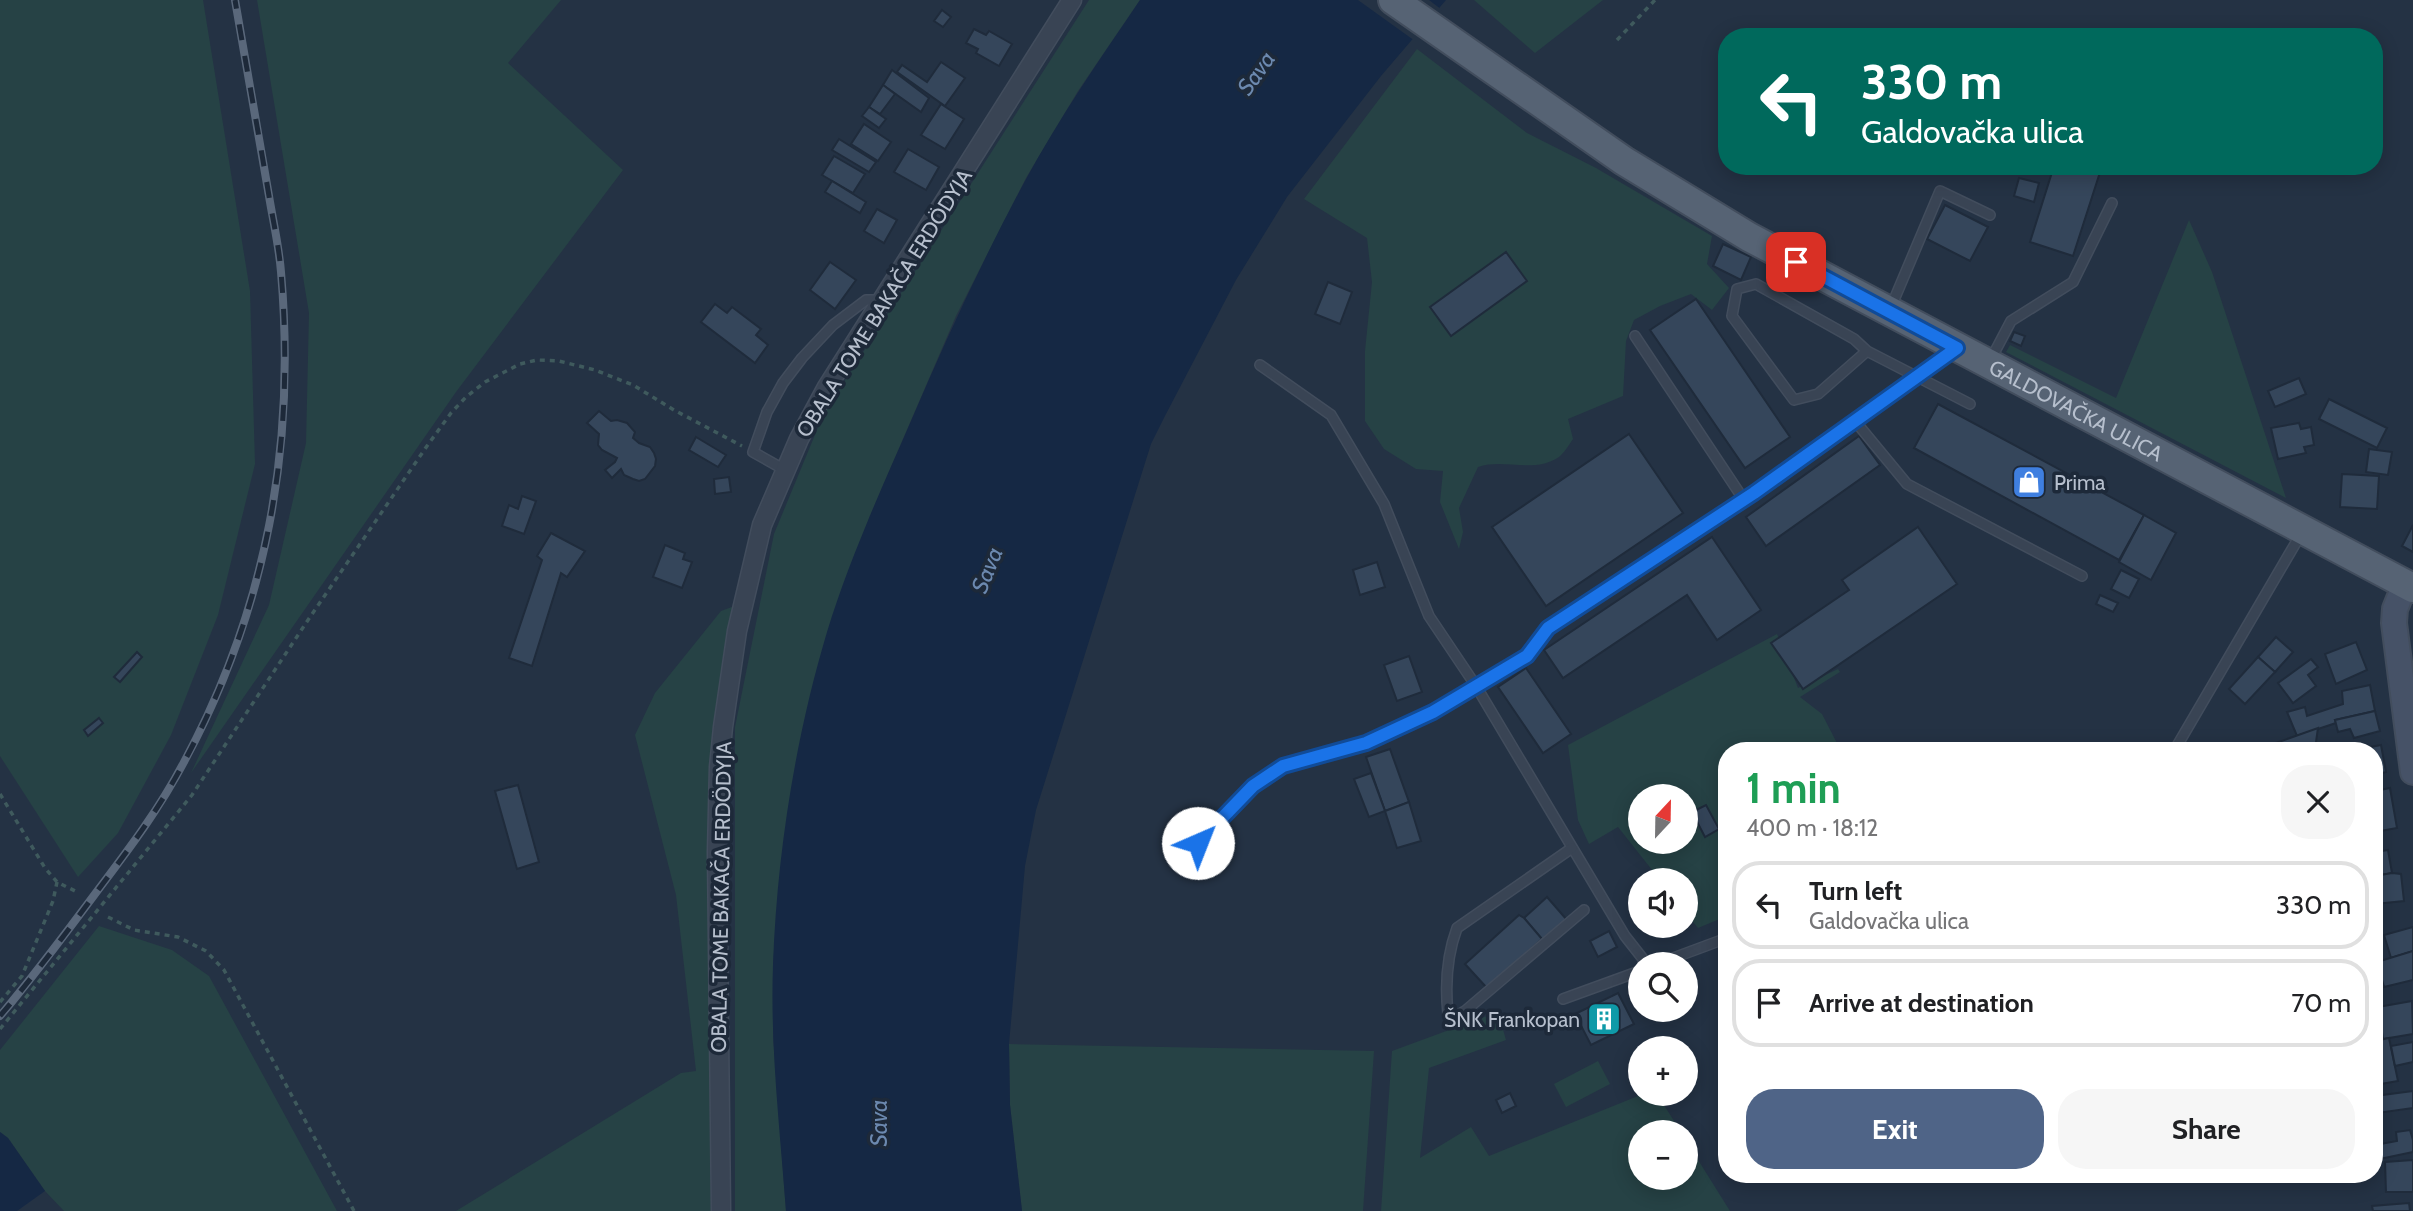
<!DOCTYPE html>
<meta charset="utf-8">
<style>
body{margin:0;font-family:Cabin,sans-serif;background:#f6f6f6;color:#202124;height:100vh;display:flex;flex-direction:column;font-size:26px;white-space:nowrap}
*{box-sizing:border-box;margin:0}
p{font-size:23px;color:#757577}
.icon{flex:none;width:38px;height:38px;fill:none;stroke:currentColor;stroke-width:2;stroke-linecap:round;stroke-linejoin:round}
.map{position:relative;flex:1;overflow:hidden}
.panel{position:absolute;left:1718px;top:742px;width:665px;height:441px;display:flex;flex-direction:column;background:#fff;border-radius:28px;box-shadow:0 4px 18px #0003}
.panel>*{flex:none}
.top-card{position:absolute;left:1718px;top:28px;width:665px;height:147px;border-radius:28px;box-shadow:0 4px 18px #0003;background:#00695c;color:#fff;overflow:hidden}
.needle{width:46px;rotate:22deg}
.buttons{position:absolute;left:1628px;top:784px;display:grid;gap:14px}
.buttons a{display:grid;place-items:center;width:70px;height:70px;border-radius:50%;background:#fff;box-shadow:0 4px 18px #0003;font-size:35px}
.pin{position:absolute;display:grid;place-items:center;width:60px;height:60px;color:#fff;margin:-30px;border-radius:14px;box-shadow:0 4px 10px #0006}
.me{position:absolute;width:77px;margin:-38px;rotate:44deg;stroke-linejoin:round;filter:drop-shadow(0 0 5px #0008)}
.turn{display:flex;align-items:center;gap:24px;height:147px;padding:0 28px;font-size:32px}
.turn .icon{width:91px;height:91px;stroke-width:2.5}
.turn b{display:block;font-size:49px;line-height:60px}
.round{display:grid;place-items:center;flex:none;width:74px;height:74px;border-radius:28px;background:#f6f6f6}
.summary{display:flex;align-items:center;justify-content:space-between;height:119px;padding:0 28px}
h1{font-size:42px;font-weight:700;line-height:52px;color:#1e9e55}
.primary-button{display:flex;gap:14px;margin-top:auto;padding:14px 28px}
.primary-button a{flex:1;height:80px;border-radius:28px;background:#4f6487;color:#fff;font-size:28px;font-weight:700;line-height:80px;text-align:center}
.primary-button a+a{background:#f6f6f6;color:#202124}
ul{padding:0;list-style:none}
li{display:flex;align-items:center;gap:21px;height:88px;margin:0 14px 10px;padding:0 14px;border:4px solid #e0e0e0;border-radius:28px}
li div{flex:1}
li b{display:block;font-size:26px}
li em{font-style:normal}
.map>svg:first-child{display:block}
</style>
<div class="map">
<svg width="2413" height="1211" viewBox="0 0 2413 1211">
<rect width="100%" height="100%" fill="#243244"/>
<g fill="#264245" fill-rule="evenodd">
<path d="M0 0H203L250 291 255 464 218 615 171 735 118 833 78 877 0 756Z"/>
<path d="M257 0H561L508 63 623 170 456 392 191 773 269 605 306 443 309 313Z"/>
<path d="M1089 0H1140L1078 91 1026 178 956 316 869 518 787 826 780 882 773 964V1036L786 1211H735V727L774 534 824 413Z"/>
<path d="M1474 0H1603L1535 53Z"/>
<path d="M1417 49 1527 133 1596 168 1712 236 1707 264 1729 288 1712 310 1691 294 1660 306 1634 320 1626 341 1623 396 1568 419 1573 439C1569 445 1564 453 1559 457 1534 474 1504 458 1478 467L1459 508 1463 532 1459 549 1440 502 1443 471 1416 469 1384 449 1365 421V351L1372 282 1367 238 1304 199Z"/>
<path d="M2189 220 2212 272 2286 498 2006 352 2010 345 2116 398Z"/>
<path d="M740 604 718 734 717 1211H456L681 1073 696 1071 676 895 635 735 655 693 721 611Z"/>
<path d="M1777 634 1798 688 1838 669 1840 672 1800 697 1822 714 1841 751H1727V916L1698 928 1685 912V880H1660L1618 827 1589 844 1578 820 1568 745ZM1640 796H1685V842H1640Z"/>
<path d="M99 926 172 950 209 976 337 1211H64L45 1191 8 1138 0 1132V1050Z"/>
<path d="M1498 1012 1506 1040 1429 1068 1420 1158 1471 1127 1489 1156 1643 1094H1657L1681 1132H1640V1178H1685V1139L1730 1211H1381L1392 1051Z"/>
<path d="M1009 1044 1374 1051 1363 1211H1022L1010 1105Z"/>
<path d="M1598 1061 1610 1084 1566 1107 1554 1084Z"/>
</g>
<g fill="#152844">
<path d="M1140 0H1446L1381 76 1287 197 1236 280 1166 414 1151 444 1036 810 1025 866 1009 1044 1010 1105 1022 1211H786C780 1129 770 1047 773 965 777 854 795 739 827 632 849 560 881 490 911 421 946 339 983 259 1025 181 1059 118 1100 59 1140 0Z"/>
<path d="M0 1132 8 1138 45 1191 17 1211H0Z"/>
</g>
<path fill="#243244" d="M1358 0H1429L1442 10 1415 41Z"/>
<g fill="#35465b" stroke="#1f2b3b" stroke-width="2">
<path d="M942 10 951 17 943 27 934 21Z"/>
<path d="M974 29 986 35 989 31 1012 44 999 66 976 53 978 49 966 43Z"/>
<path d="M941 62 965 78 945 106 897 72 902 65 927 82Z"/>
<path d="M892 70 929 98 921 112 883 85Z"/>
<path d="M883 85 895 94 880 114 869 107Z"/>
<path d="M941 104 964 119 945 149 921 135Z"/>
<path d="M869 107 886 119 879 128 862 116Z"/>
<path d="M864 124 891 142 878 161 851 144Z"/>
<path d="M839 139 876 162 869 172 832 150Z"/>
<path d="M908 149 939 167 926 190 894 172Z"/>
<path d="M834 156 865 174 853 193 822 175Z"/>
<path d="M2054 166H2102L2073 256 2030 242Z"/>
<path d="M2019 178 2039 183 2034 202 2014 196Z"/>
<path d="M832 181 866 202 860 213 825 192Z"/>
<path d="M1945 205 1988 227 1970 261 1927 239Z"/>
<path d="M877 209 897 220 884 243 864 231Z"/>
<path d="M1723 244 1751 257 1741 280 1713 266Z"/>
<path d="M1506 252 1527 281 1451 336 1430 307Z"/>
<path d="M830 262 856 280 835 309 810 290Z"/>
<path d="M1328 282 1352 292 1340 324 1315 314Z"/>
<path d="M1696 299 1790 437 1745 468 1650 330Z"/>
<path d="M715 304 727 313 732 307 761 329 756 335 768 345 755 363 701 322Z"/>
<path d="M2014 332 2025 336 2021 346 2010 341Z"/>
<path d="M2299 378 2306 394 2275 407 2268 391Z"/>
<path d="M2329 399 2387 428 2377 448 2319 419Z"/>
<path d="M1938 404 2144 515 2119 560 1914 448Z"/>
<path d="M599 411 611 421 617 420 627 423 635 432 633 438 639 443 650 447 654 453 656 459 655 466 645 479 639 481 633 479 624 475 621 469 612 478 605 470 615 462 617 458 602 450 598 445 599 434 587 423Z"/>
<path d="M2299 423 2301 429 2311 427 2314 445 2304 447 2306 453 2278 459 2271 428Z"/>
<path d="M1629 434 1683 513 1546 606 1492 527Z"/>
<path d="M1859 436 1880 465 1766 546 1746 517Z"/>
<path d="M696 437 726 455 718 467 689 450Z"/>
<path d="M2369 449 2392 452 2388 475 2366 472Z"/>
<path d="M2342 474 2379 476 2377 509 2340 507Z"/>
<path d="M729 477 731 492 715 494 714 479Z"/>
<path d="M522 496 536 501 524 534 502 526 509 505 518 509Z"/>
<path d="M2144 515 2176 533 2151 580 2119 562Z"/>
<path d="M2413 525V552L2402 546Z"/>
<path d="M1918 527 1957 584 1803 689 1771 643 1849 590 1842 580Z"/>
<path d="M551 533 585 551 567 577 561 573 532 666 509 658 542 560 537 556Z"/>
<path d="M1712 537 1761 610 1717 640 1687 595 1563 678 1544 650Z"/>
<path d="M665 545 685 553 683 559 692 562 682 588 653 577Z"/>
<path d="M1377 562 1385 587 1360 595 1353 570Z"/>
<path d="M2121 570 2139 579 2129 598 2111 589Z"/>
<path d="M2100 595 2118 603 2113 612 2096 604Z"/>
<path d="M2276 637 2293 652 2275 672 2258 657Z"/>
<path d="M2356 642 2367 670 2336 684 2325 654Z"/>
<path d="M137 652 142 657 120 682 114 677Z"/>
<path d="M1409 656 1422 692 1397 701 1384 665Z"/>
<path d="M2258 657 2275 672 2245 704 2229 689Z"/>
<path d="M2311 659 2318 667 2308 675 2316 686 2293 703 2278 683Z"/>
<path d="M1526 668 1571 734 1543 753 1498 687Z"/>
<path d="M2370 685 2375 711 2335 720 2336 723 2297 736 2287 712 2305 707 2307 716 2343 704 2342 691Z"/>
<path d="M2375 711 2380 731 2354 738 2350 729 2338 732 2335 720Z"/>
<path d="M99 718 103 723 88 736 84 730Z"/>
<path d="M2318 728 2316 742 2320 751H2278L2276 743Z"/>
<path d="M2381 745 2386 772 2375 775V751H2350Z"/>
<path d="M1390 749 1409 802 1385 811 1366 757Z"/>
<path d="M1371 773 1385 811 1369 817 1354 779Z"/>
<path d="M518 785 539 862 517 869 495 791Z"/>
<path d="M2390 788 2397 828 2375 832V791Z"/>
<path d="M1409 802 1421 841 1397 848 1385 811Z"/>
<path d="M1706 805 1719 829 1705 837 1692 812Z"/>
<path d="M2388 850 2392 873 2375 876V852Z"/>
<path d="M2392 873 2401 874 2404 901 2375 904V876Z"/>
<path d="M1547 897 1567 920 1545 943 1524 918Z"/>
<path d="M1519 915 1524 918 1542 939 1487 988 1465 964Z"/>
<path d="M2413 927V951L2391 958 2384 935Z"/>
<path d="M1609 931 1617 947 1598 957 1590 941Z"/>
<path d="M2413 951V980L2384 987 2377 962Z"/>
<path d="M1618 993 1634 1024 1591 1045 1575 1014Z"/>
<path d="M2412 1001 2413 1034 2383 1039 2378 1007Z"/>
<path d="M2389 1038 2398 1081 2375 1085V1041Z"/>
<path d="M2413 1042V1062L2395 1066 2391 1046Z"/>
<path d="M2413 1091V1108L2377 1113 2379 1126H2375V1096Z"/>
<path d="M1510 1093 1516 1106 1502 1113 1496 1100Z"/>
<path d="M2410 1130 2413 1140V1152L2375 1160V1145L2397 1141 2396 1132Z"/>
<path d="M2413 1160V1192H2386L2385 1162Z"/>
<path d="M2409 1203 2410 1211H2373L2372 1206Z"/>
</g>
<g fill="none" stroke-linecap="round" stroke-linejoin="round">
<g stroke="#424d5d" stroke-width="12">
<g id="lane">
<path d="M1891 307 1940 191 1990 215"/>
<path d="M1635 336 1744 500"/>
<path d="M1867 351 1818 394 1794 400 1732 316 1737 289 1756 284 1854 339 1867 351 1970 404"/>
<path d="M1991 359 2011 321 2073 282 2112 203"/>
<path d="M1260 365 1331 415 1384 504 1429 616 1476 686 1625 936 1647 964"/>
<path d="M1855 421 1953 350"/>
<path d="M785 470 753 452 767 412 783 383 802 358 833 325 866 300H881"/>
<path d="M2174 751 2301 534"/>
<path d="M1198 843 1253 786 1283 766 1366 743 1433 712 1527 655 1548 628 1754 493 1855 421 1907 484 2082 576"/>
<path d="M1572 848 1457 928C1447 955 1445 985 1448 1014L1456 1016 1465 1011 1584 910"/>
<path d="M1657 964 1727 938"/>
<path d="M1563 999 1640 971"/>
</g>
</g>
<g stroke="#424d5d" stroke-width="21">
<path id="street" d="M721 1211 717 852 719 767 723 727 737 631 762 525 799 439 827 387 1072 0"/>
</g>
<g stroke="#424d5d" stroke-width="28">
<path id="secondary" d="M2405 584 2395 609 2394 623 2413 772"/>
</g>
<g stroke="#424d5d" stroke-width="32">
<g id="primary">
<path id="s1" d="M1393 0 1624 161 1749 237 2413 588"/>
</g>
</g>
<g stroke="#3f5a5d" stroke-width="3.5" stroke-dasharray="5 5" stroke-linecap="butt">
<path d="M1617 40 1655 0"/>
<path d="M0 794 45 868 57 882 75 891"/>
<path d="M108 917 134 930 178 937 206 951 224 970 354 1211"/>
<path d="M0 1002 22 976 53 901 57 882"/>
<path d="M0 1029 192 795 308 620 427 446 451 413 466 397 485 382 520 364 537 360 559 361 595 370 633 385 674 410 742 446"/>
</g>
<use href="#lane" stroke="#394454" stroke-width="9"/>
<use href="#street" stroke="#394454" stroke-width="18"/>
<use href="#secondary" stroke="#465267" stroke-width="24"/>
<use href="#primary" stroke="#566374" stroke-width="28"/>
<g stroke="#5a687b" stroke-width="8">
<path id="rail" d="M0 1016C34 976 66 933 98 890 129 849 160 808 184 762 267 608 296 446 281 272 279 246 273 221 269 196 258 130 246 65 235 0"/>
</g>
<use href="#rail" stroke="#1d2939" stroke-width="5" stroke-dasharray="16" stroke-linecap="butt"/>
</g>
<g fill="none" stroke-linecap="round" stroke-linejoin="round">
<g stroke="#114b97" stroke-width="18">
<path id="route" d="M1198 843 1253 786 1283 766 1366 743 1433 712 1527 656 1548 628 1754 493 1957 348 1796 262"/>
</g>
<use href="#route" stroke="#1a73e8" stroke-width="12"/>
</g>
<defs>
<g id="shop-square" transform="scale(1.75)"><rect x="-9" y="-9" width="18" height="18" rx="4" fill="#3f7fe0" stroke="#1d2939"/><path d="M-5-2.5h2.3a2.7 3.5 0 0 1 5.4 0H5L5.5 6h-11ZM-1.5-2.5h3a1.5 2.3 0 0 0-3 0Z" fill="#fff"/></g>
<g id="building-square" transform="scale(1.75)"><rect x="-9" y="-9" width="18" height="18" rx="4" fill="#0f9aa8" stroke="#1d2939"/><path d="M-4-6H4V6H1V3H-1V6H-4ZM-2.5-4.3h1.7v1.8h-1.7ZM.8-4.3h1.7v1.8H.8ZM-2.5-1h1.7V.8h-1.7ZM.8-1h1.7V.8H.8Z" fill="#fff"/></g>
</defs>
<g fill-rule="evenodd">
<use href="#shop-square" x="2029" y="482"/>
<use href="#building-square" x="1604" y="1019"/>
</g>
<g text-anchor="middle" dominant-baseline="central" stroke-width="7" stroke-linejoin="round" paint-order="stroke">
<g font-size="21" fill="#b6bfcd" stroke="#1d2939">
<text transform="translate(884 303) rotate(-58)">OBALA TOME BAKAČA ERDÖDYJA</text>
<text stroke="none"><textPath href="#s1" startOffset="798">GALDOVAČKA ULICA</textPath></text>
<text transform="translate(721 897) rotate(-89)">OBALA TOME BAKAČA ERDÖDYJA</text>
</g>
<g font-size="21" fill="#b6bfcd" stroke="#1d2939" text-anchor="start">
<text x="2054" y="482">Prima</text>
<text x="1580" y="1019" text-anchor="end">ŠNK Frankopan</text>
</g>
<g font-size="23" font-style="italic" fill="#6c89af" stroke="#1d2939">
<text transform="translate(1256 73) rotate(-55)">Sava</text>
<text transform="translate(987 570) rotate(-68)">Sava</text>
<text transform="translate(879 1123) rotate(-90)">Sava</text>
</g>
</g>
</svg>
<div class="buttons">
<a><svg class="needle" viewBox="-14 -14 28 28"><path d="M0-13l5 13h-10z" fill="#e53935"/><path d="M0 13l5-13h-10z" fill="#757577"/></svg></a>
<a><svg class="icon" aria-label="sound" viewBox="0 0 24 24"><path d="M4 9h4l5-4v14l-5-4H4zM17 9q2 3 0 6"/></svg></a>
<a><svg class="icon" aria-label="search" viewBox="0 0 24 24"><circle cx="10" cy="10" r="6"/><path d="M15 15l6 6"/></svg></a>
<a>+</a>
<a>−</a>
</div>
<div class="pin" style="left:1796px;top:262px;background:#d93025"><svg class="icon" aria-label="arrive" viewBox="0 0 24 24"><path d="M6 21V4h12l-3 4 3 4H6"/></svg></div>
<svg class="me" style="left:1198px;top:843px" viewBox="-20 -20 40 40"><circle r="19" fill="#fff"/><path d="M0-13L10 11 0 6-10 11z" fill="#1a73e8"/></svg>
<div class="top-card">
<div class="turn"><svg class="icon" aria-label="left" viewBox="0 0 24 24"><path d="M17 20v-9H6M10 6l-5 5 5 5"/></svg><div><b>330 m</b>Galdovačka ulica</div></div>
</div>
<section class="panel">
<div class="summary"><div><h1>1 min</h1><p>400 m · 18:12</p></div><a class="round"><svg class="icon" aria-label="close" viewBox="0 0 24 24"><path d="M6 6l12 12M18 6L6 18"/></svg></a></div>
<ul>
<li><svg class="icon" aria-label="left" viewBox="0 0 24 24"><path d="M17 20v-9H6M10 6l-5 5 5 5"/></svg><div><b>Turn left</b><p>Galdovačka ulica</p></div><em>330 m</em></li>
<li><svg class="icon" aria-label="arrive" viewBox="0 0 24 24"><path d="M6 21V4h12l-3 4 3 4H6"/></svg><div><b>Arrive at destination</b></div><em>70 m</em></li>
</ul>
<div class="primary-button"><a>Exit</a><a>Share</a></div>
</section>
</div>
